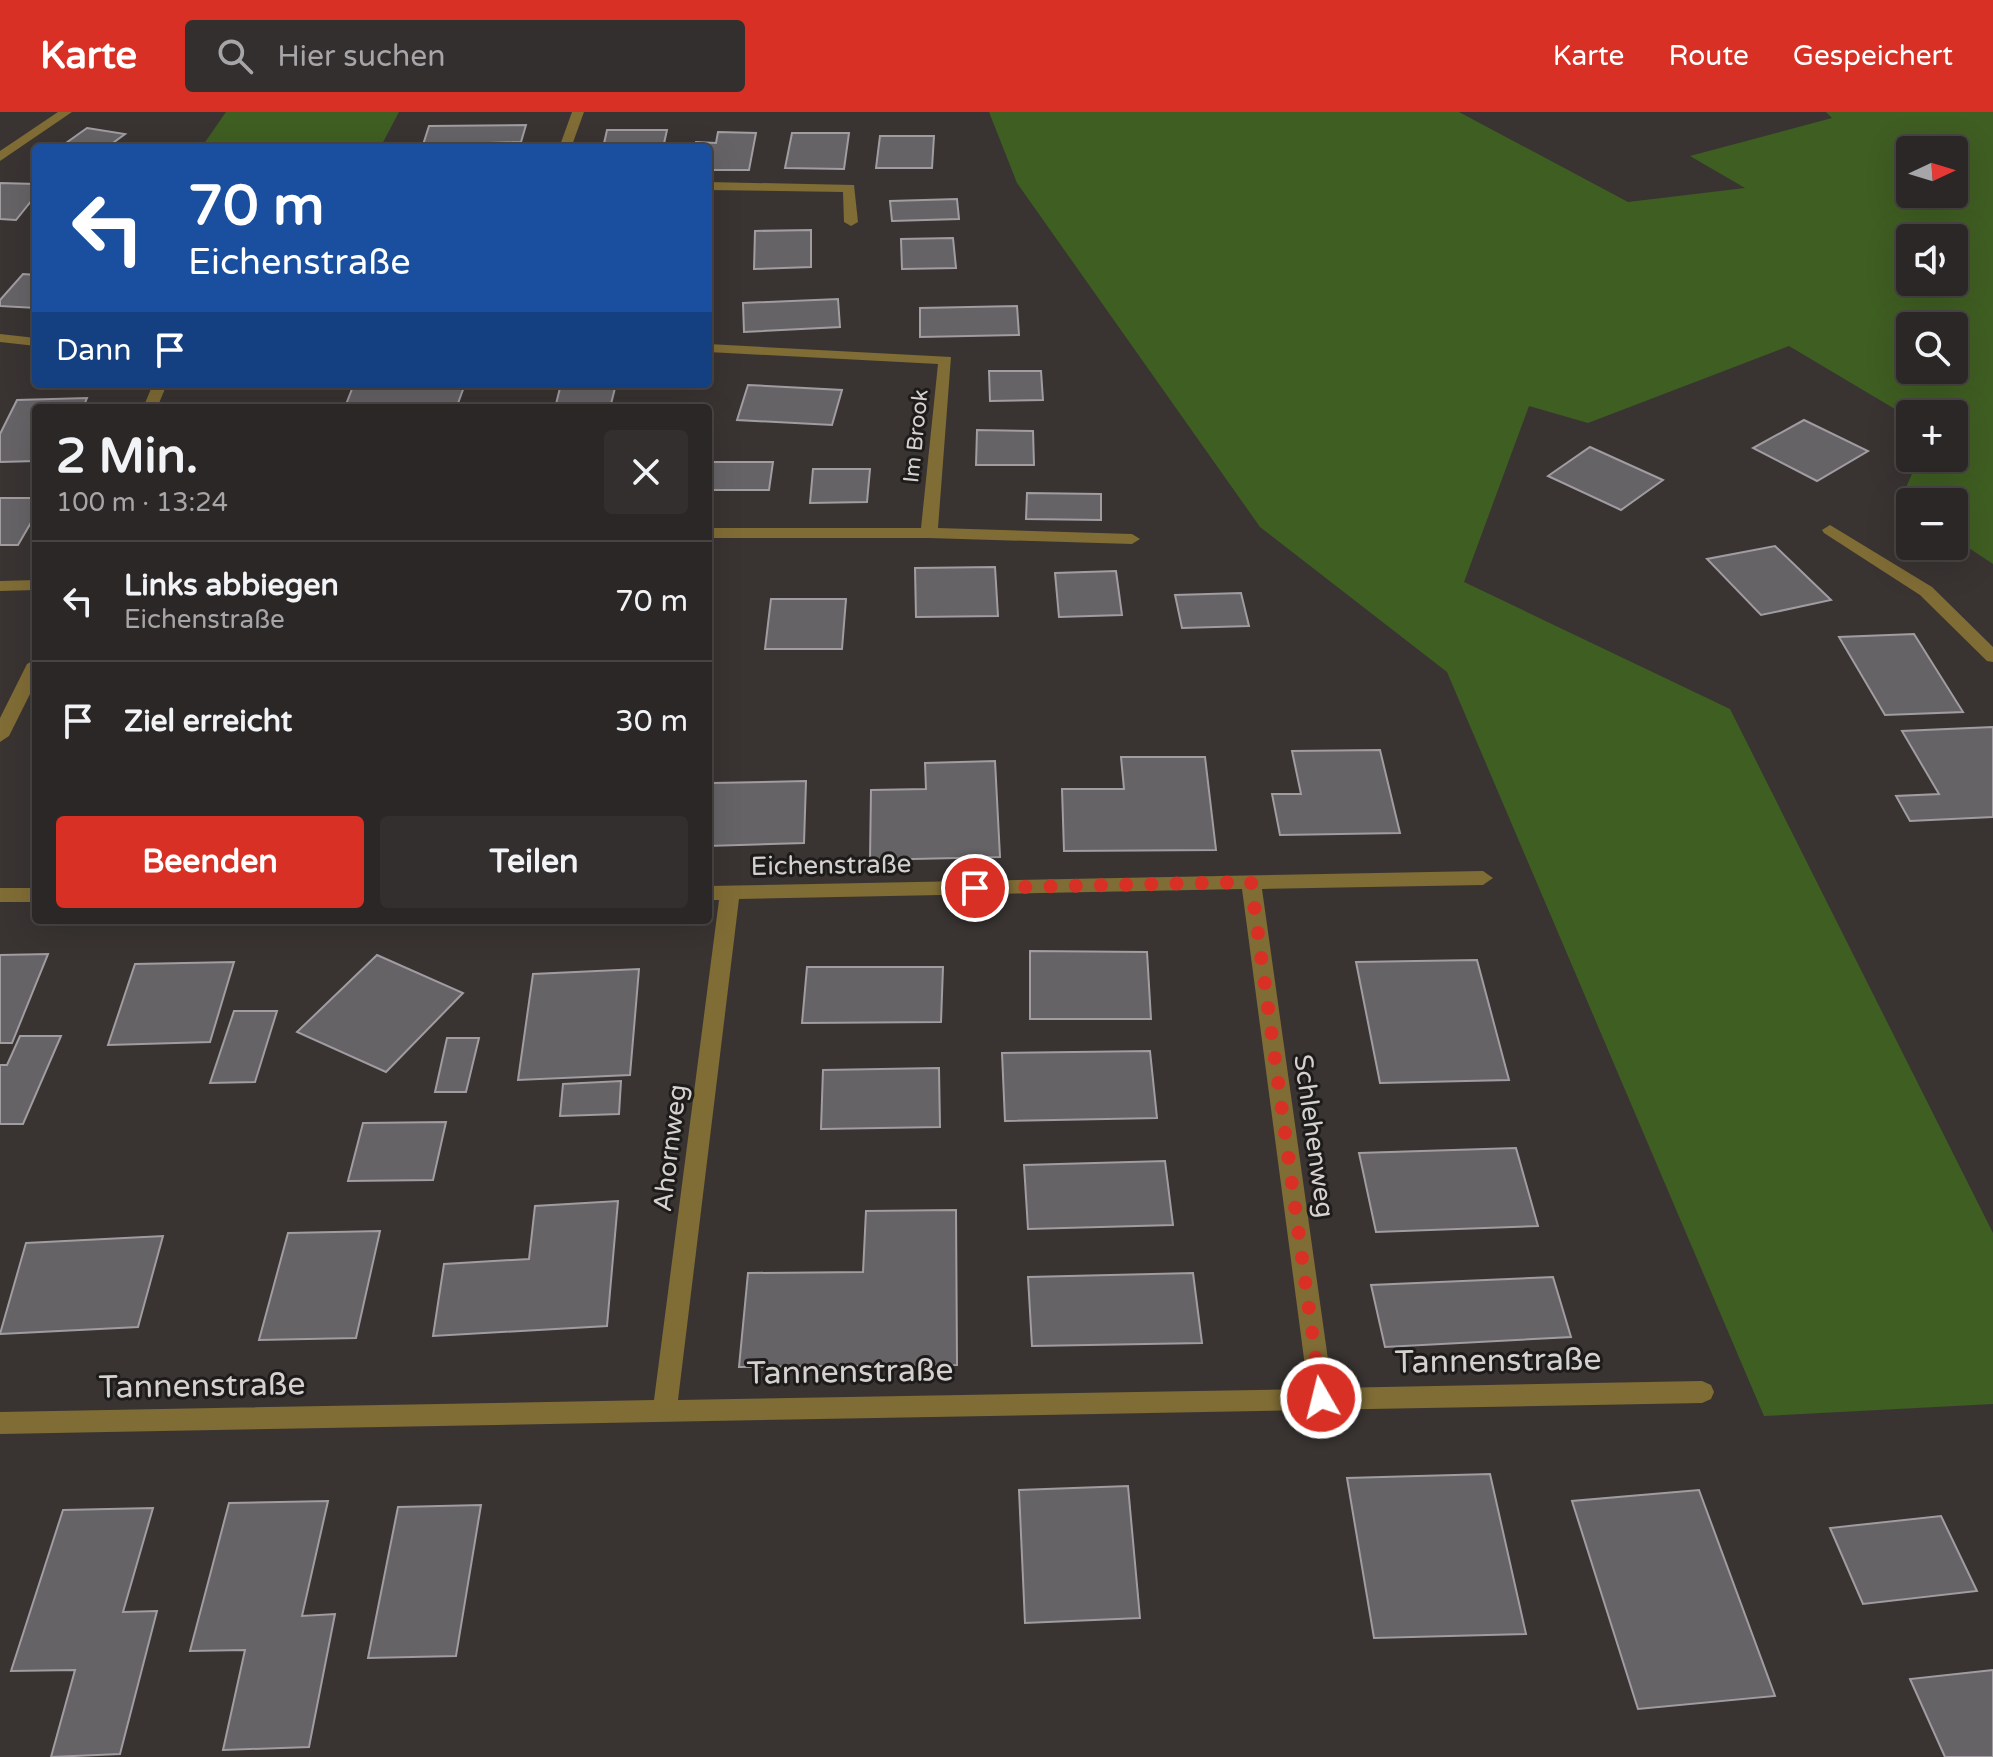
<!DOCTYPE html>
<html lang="de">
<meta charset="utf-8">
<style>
body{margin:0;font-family:"Varela Round",sans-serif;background:#332f2e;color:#f1f3f6;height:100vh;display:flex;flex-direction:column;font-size:30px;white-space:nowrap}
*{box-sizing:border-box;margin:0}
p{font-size:26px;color:#a6a5a7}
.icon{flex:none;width:44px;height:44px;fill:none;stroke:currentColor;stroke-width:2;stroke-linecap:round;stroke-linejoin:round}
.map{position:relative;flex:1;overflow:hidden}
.side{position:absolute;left:32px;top:292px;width:680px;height:520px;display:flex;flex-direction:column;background:#2b2726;border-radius:8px;box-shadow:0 8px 32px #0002,0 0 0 2px #474443}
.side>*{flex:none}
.hud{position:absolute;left:32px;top:32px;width:680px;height:244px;border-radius:8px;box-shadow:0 8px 32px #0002,0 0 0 2px #474443;background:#1a4fa0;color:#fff;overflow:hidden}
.needle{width:52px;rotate:86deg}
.controls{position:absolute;left:1896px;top:24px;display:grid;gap:16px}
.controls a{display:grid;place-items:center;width:72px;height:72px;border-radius:8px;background:#2b2726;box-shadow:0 8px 32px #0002,0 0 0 2px #474443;font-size:40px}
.pin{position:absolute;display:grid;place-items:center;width:68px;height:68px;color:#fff;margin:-34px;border:4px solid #fff;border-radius:50%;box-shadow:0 2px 8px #0007}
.me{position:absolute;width:88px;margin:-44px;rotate:352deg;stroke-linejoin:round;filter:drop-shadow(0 0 6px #0008)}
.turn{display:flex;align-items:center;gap:28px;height:168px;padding:0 24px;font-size:36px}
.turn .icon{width:104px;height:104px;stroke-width:2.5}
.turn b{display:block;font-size:56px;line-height:68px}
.then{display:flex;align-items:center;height:76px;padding:0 24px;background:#0003;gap:16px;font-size:30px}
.round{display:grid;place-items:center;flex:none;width:84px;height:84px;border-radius:8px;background:#332f2e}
.overview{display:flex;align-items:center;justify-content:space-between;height:136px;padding:0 24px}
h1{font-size:48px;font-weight:700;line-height:60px}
.primary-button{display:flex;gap:16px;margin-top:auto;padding:16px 24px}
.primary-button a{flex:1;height:92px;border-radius:8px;background:#d93025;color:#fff;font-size:32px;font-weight:700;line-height:92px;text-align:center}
.primary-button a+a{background:#332f2e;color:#f1f3f6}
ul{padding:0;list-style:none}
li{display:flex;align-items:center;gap:24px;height:120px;padding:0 24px;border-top:2px solid #474443}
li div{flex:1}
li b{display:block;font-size:30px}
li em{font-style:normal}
header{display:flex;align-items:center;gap:48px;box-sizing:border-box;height:112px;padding:0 40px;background:#d93025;color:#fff}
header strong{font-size:38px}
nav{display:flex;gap:44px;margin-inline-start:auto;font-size:28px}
.search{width:560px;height:72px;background:#332f2e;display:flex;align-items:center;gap:20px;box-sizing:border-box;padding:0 28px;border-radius:8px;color:#a6a5a7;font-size:30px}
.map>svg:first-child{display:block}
</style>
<header>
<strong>Karte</strong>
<div class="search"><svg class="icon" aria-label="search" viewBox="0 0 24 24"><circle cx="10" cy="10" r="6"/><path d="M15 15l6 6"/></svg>Hier suchen</div>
<nav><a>Karte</a><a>Route</a><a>Gespeichert</a></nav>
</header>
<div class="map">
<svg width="1993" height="1645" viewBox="0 0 1993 1645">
<rect width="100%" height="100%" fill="#393432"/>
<g fill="#3f5e22" fill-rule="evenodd">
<path d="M226 0H399L380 36H201Z"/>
<path d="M989 0H1459L1628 90 1745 76 1690 44 1832 6 1826 0H1993V452L1954 426V390H1910V396L1900 389 1919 346H1954V302H1910V306L1789 234 1588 311 1529 294 1464 470 1730 597 1993 1121V1292L1764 1304 1447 560 1260 415 1017 71ZM1910 38H1954V82H1910ZM1910 126H1954V170H1910ZM1910 214H1954V258H1910Z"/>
</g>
<g fill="#666367" stroke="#a09ca1" stroke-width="2">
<path d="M526 13 521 30 490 31 488 36H422L429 14Z"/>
<path d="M87 16 125 22 106 36H59Z"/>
<path d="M607 18H667L663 36H603Z"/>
<path d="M718 20 756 21 749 58H708V36H694L696 30 716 31Z"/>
<path d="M792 21H849L844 57 785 56Z"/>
<path d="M880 24H934L932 56H876Z"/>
<path d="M0 71 36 72V83L16 108 0 107Z"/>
<path d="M957 87 959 107 892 109 890 89Z"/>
<path d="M811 118V155L754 157 755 119Z"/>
<path d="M953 126 956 156 902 157 901 127Z"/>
<path d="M23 162 36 163V196L0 194V188Z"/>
<path d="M838 187 840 215 744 220 743 191Z"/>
<path d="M1017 194 1019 223 920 225V196Z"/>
<path d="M989 259H1041L1043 288 990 289Z"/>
<path d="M354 272H465L457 294 345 295Z"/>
<path d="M561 272H616L610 296H555Z"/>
<path d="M748 273 842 278 832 313 737 308Z"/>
<path d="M87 286 83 296H36V349L0 350V322L17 288Z"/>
<path d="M1804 308 1868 339 1817 369 1753 336Z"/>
<path d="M977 318 1033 319 1034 353H976Z"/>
<path d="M1590 335 1663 368 1621 398 1548 364Z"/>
<path d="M708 350H773L769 378H708Z"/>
<path d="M813 357H870L867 390 810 391Z"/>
<path d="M1027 381 1101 382V408L1026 407Z"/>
<path d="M0 386H36V402L18 433H0Z"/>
<path d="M1775 434 1831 488 1761 503 1707 447Z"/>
<path d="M995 455 998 504 916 505 915 456Z"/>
<path d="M1116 459 1122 503 1059 505 1055 461Z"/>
<path d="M1241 481 1249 514 1182 516 1175 483Z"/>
<path d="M771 487H846L842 537H765Z"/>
<path d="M1914 522 1963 600 1885 603 1839 525Z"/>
<path d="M1993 615V705L1910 709 1896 684 1939 682 1902 619Z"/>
<path d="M1380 638 1400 721 1280 723 1272 682H1301L1292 639Z"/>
<path d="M1121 645H1205L1216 738 1064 739 1062 677H1124Z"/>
<path d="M995 649 1000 745 870 748 871 678 926 677 925 651Z"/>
<path d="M806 669 804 731 708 734 712 671Z"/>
<path d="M1030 839 1147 840 1151 907H1030Z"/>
<path d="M48 842 12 931H0V843Z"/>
<path d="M377 843 463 881 386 960 297 920Z"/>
<path d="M1477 848 1509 968 1380 971 1356 850Z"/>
<path d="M234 850 210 930 108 933 135 852Z"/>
<path d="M807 855H943L941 910 802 911Z"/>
<path d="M639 857 630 963 518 968 533 862Z"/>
<path d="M234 899H277L255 970 210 971Z"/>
<path d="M20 924H61L23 1012H0V953H7Z"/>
<path d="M447 926H479L466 980H435Z"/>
<path d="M1150 939 1157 1006 1005 1009 1002 941Z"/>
<path d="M939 956 940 1015 821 1017 823 958Z"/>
<path d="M621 969 619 1002 560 1004 563 972Z"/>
<path d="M446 1010 433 1068 348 1069 363 1011Z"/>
<path d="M1516 1036 1538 1114 1376 1120 1359 1041Z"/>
<path d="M1165 1049 1173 1113 1028 1117 1024 1053Z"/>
<path d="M618 1089 607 1214 433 1224 444 1152 529 1147 535 1094Z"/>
<path d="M956 1098 957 1253 739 1255 748 1161 863 1160 866 1099Z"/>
<path d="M380 1119 356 1226 259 1228 288 1121Z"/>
<path d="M163 1124 138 1215 0 1222 26 1131Z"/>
<path d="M1193 1161 1202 1231 1032 1234 1028 1165Z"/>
<path d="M1553 1165 1571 1225 1385 1235 1371 1173Z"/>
<path d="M1490 1362 1526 1522 1374 1526 1347 1366Z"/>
<path d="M1128 1374 1140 1506 1025 1511 1019 1378Z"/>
<path d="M1699 1378 1775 1584 1638 1597 1572 1389Z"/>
<path d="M328 1389 302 1504 335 1502 309 1635 223 1638 245 1538 190 1539 229 1391Z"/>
<path d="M481 1393 456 1544 368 1546 398 1395Z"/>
<path d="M153 1396 123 1500 157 1499 120 1642 51 1645 75 1558 11 1559 63 1398Z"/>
<path d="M1941 1404 1977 1479 1863 1492 1830 1416Z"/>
<path d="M1993 1558V1645H1945L1910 1567Z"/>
</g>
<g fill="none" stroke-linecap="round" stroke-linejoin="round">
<g fill="#806c35" fill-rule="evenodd">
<path d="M58 0H72L0 49V39Z"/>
<path d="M572 0H584L571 36H559Z"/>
<path d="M708 70 854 73 858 110 851 114 844 110 843 80 708 78Z"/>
<path d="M0 222 36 226V234L0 230Z"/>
<path d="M708 232 951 245 938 416 1132 422 1140 427 1132 432 929 426H708V416H921L938 252 708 240Z"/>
<path d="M153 272H167L157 296H143Z"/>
<path d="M1830 413 1932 475 1993 535V550L1987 549 1920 483 1824 421 1822 418Z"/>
<path d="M36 468V478L0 479V469Z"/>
<path d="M36 547V570L9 624 0 630V606L27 552Z"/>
<path d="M1483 759 1493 766 1483 773 1262 777 1332 1276 1702 1269 1711 1273 1714 1280 1711 1287 1702 1291 0 1322V1300L654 1288 719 788H708V774ZM1242 777 1308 1277 678 1288 739 787Z"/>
<rect x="0" y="776" width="36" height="14"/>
</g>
</g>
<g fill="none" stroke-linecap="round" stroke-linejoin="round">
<path stroke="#d93025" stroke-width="14" stroke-dasharray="0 25.2" d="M975 776 1251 770 1321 1286"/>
</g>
<g text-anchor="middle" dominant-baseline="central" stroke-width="6" stroke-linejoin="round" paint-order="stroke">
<g font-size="22" fill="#d4d1d0" stroke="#1e1c1b">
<text transform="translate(916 324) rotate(-84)">Im Brook</text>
</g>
<g font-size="26" fill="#d4d1d0" stroke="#1e1c1b">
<text transform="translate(831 753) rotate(-1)">Eichenstraße</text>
<text transform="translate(1314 1024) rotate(82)">Schlehenweg</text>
<text transform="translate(670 1036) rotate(-83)">Ahornweg</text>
</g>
<g font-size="32" fill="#d4d1d0" stroke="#1e1c1b">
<text transform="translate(1498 1249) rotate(-1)">Tannenstraße</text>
<text transform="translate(850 1260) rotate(-1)">Tannenstraße</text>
<text transform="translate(202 1274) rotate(-1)">Tannenstraße</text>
</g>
</g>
</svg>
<div class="controls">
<a><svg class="needle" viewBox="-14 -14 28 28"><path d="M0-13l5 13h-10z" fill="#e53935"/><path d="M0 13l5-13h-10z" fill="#a6a5a7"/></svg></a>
<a><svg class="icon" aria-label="sound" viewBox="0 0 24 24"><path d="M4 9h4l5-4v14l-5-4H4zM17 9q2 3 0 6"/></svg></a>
<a><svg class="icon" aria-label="search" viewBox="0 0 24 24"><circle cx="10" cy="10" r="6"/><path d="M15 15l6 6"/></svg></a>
<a>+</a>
<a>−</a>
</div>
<div class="pin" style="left:975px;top:776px;background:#d93025"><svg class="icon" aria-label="arrive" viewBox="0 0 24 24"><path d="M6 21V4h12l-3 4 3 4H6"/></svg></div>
<svg class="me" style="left:1321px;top:1286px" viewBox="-20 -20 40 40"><circle r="17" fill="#d93025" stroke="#fff" stroke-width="3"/><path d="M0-11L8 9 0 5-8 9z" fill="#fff"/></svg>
<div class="hud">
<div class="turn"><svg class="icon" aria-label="left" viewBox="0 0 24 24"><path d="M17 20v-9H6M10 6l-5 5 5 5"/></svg><div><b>70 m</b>Eichenstraße</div></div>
<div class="then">Dann<svg class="icon" aria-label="arrive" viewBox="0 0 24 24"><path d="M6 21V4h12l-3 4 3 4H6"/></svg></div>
</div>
<section class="side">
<div class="overview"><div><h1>2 Min.</h1><p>100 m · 13:24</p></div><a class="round"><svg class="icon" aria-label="close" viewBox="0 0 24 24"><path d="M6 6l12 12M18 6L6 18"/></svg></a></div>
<ul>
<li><svg class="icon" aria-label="left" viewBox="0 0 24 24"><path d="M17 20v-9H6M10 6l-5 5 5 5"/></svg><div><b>Links abbiegen</b><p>Eichenstraße</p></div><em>70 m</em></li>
<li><svg class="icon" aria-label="arrive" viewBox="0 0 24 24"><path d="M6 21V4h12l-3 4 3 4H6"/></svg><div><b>Ziel erreicht</b></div><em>30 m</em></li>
</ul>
<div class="primary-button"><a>Beenden</a><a>Teilen</a></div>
</section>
</div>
